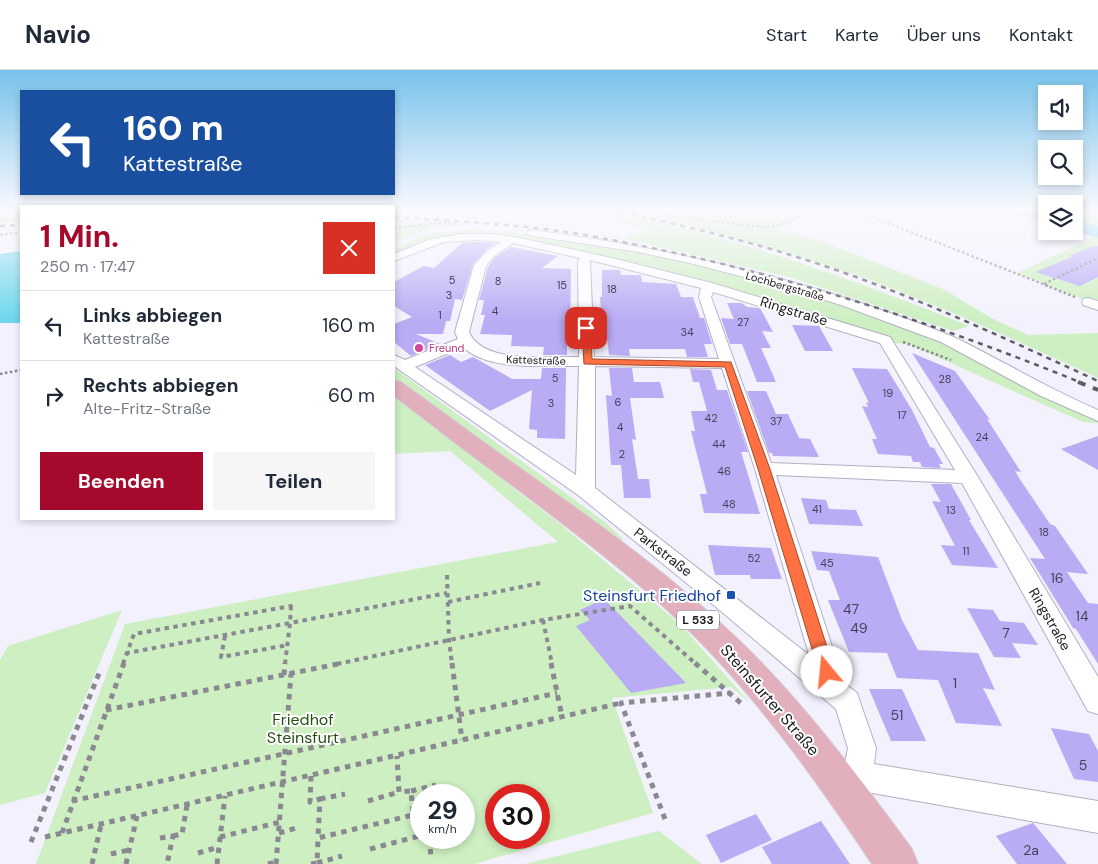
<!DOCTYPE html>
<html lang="de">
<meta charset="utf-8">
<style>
body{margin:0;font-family:"DM Sans",sans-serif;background:#f6f6f7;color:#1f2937;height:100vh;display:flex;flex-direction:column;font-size:19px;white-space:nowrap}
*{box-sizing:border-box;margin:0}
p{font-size:16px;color:#747a83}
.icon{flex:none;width:28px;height:28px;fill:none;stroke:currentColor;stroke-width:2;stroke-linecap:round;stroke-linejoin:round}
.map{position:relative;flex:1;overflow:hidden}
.side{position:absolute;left:20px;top:135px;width:375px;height:315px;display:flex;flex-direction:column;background:#fff;border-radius:0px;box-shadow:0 2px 8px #0003}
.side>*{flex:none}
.hud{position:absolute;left:20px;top:20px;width:375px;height:105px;border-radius:0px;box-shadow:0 2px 8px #0003;background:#1a4fa0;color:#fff;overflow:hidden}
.controls{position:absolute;left:1038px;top:15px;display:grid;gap:10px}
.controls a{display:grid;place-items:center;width:45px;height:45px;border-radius:0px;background:#fff;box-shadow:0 2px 8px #0003;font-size:25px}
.speed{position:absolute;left:410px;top:714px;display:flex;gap:10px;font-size:25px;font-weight:700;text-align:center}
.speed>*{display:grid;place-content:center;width:65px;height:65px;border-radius:50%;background:#fff;box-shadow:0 2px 8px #0003;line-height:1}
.speed small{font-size:12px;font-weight:400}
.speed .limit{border:8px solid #d22;background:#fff;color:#111}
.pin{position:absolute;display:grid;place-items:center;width:42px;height:42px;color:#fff;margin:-21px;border-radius:10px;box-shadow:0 2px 8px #0006}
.me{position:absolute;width:55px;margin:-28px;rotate:343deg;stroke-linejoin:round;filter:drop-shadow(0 0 4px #0008)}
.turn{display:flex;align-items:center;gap:18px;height:105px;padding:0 20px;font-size:22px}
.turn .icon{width:65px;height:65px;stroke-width:2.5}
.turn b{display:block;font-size:35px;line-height:42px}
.round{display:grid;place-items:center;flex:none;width:52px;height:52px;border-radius:0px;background:#f6f6f7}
.head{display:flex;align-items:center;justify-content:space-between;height:85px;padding:0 20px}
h1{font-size:30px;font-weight:700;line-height:38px;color:#a50a2d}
.action{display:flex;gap:10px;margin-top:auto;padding:10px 20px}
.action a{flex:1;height:58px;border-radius:0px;background:#a50a2d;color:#fff;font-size:20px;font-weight:700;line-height:58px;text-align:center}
.action a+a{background:#f6f6f7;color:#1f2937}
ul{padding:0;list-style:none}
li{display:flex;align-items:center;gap:15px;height:70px;padding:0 20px;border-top:1px solid #e0e1e3}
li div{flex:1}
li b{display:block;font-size:19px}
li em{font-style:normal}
header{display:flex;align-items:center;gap:30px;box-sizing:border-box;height:70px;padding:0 25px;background:#fff;border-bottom:1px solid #e0e1e3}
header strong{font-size:24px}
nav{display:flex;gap:28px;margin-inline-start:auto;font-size:18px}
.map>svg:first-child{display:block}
</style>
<header>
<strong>Navio</strong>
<nav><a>Start</a><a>Karte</a><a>Über uns</a><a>Kontakt</a></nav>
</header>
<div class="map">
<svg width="1098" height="794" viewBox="0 0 1098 794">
<rect width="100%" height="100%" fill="#f3f1fd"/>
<g fill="#cdefc1" fill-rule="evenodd">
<path d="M0 140H21V153L0 154Z"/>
<path d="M592 140C620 140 650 151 678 157 778 182 874 218 969 256L953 261 789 207 625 169 650 159 618 152Z"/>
<path d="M618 140H634L650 143H762L804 147 778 159 821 171 945 220 991 248 1028 265 1098 263V308C1015 270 931 231 844 201 769 176 694 157 618 140Z"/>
<path d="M1002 140H1046V151Z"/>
<path d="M1074 140H1092L1098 142V235L1017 203 1092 168 1083 162 1074 159Z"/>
<path d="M394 149 472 153 470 155 428 158 394 173Z"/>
<path d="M467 159C582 165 693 192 803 224 845 237 889 248 929 266 986 291 1042 322 1098 349V353L1083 352 908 274 895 273 855 258 575 182 463 165 431 170 394 186V179L427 164Z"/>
<path d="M394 298 605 452 623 469 615 473 394 308Z"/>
<path d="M394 327 560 454 681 555 750 633 731 617 612 628 653 743 474 794H36L125 554 558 472 450 381 394 384ZM421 725H464V768H421ZM496 725H539V768H496Z"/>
<path d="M122 540 45 723 0 735V590L8 576Z"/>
<path d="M659 761 702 794H525Z"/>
</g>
<path fill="#6dd6ec" d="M21 181V253H0V184Z"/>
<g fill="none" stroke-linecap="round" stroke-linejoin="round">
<path stroke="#6dd6ec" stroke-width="3" d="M394 144 406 140"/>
<g fill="#6dd6ec" fill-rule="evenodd">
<path d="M1012 140 1046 141V151L1015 144Z"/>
<path d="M1074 148 1098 156V168L1074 160Z"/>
</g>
</g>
<g fill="#b9acf4">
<path d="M476 172 495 173 485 181 473 194 462 230 455 229 450 251H446L443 264H416L440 274 411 286 394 272V254L412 247 394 236V212L424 196 434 198 462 173Z"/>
<path d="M1098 176V207L1080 216 1035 202 1072 187 1069 186 1090 177Z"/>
<path d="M511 177 558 186 542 198 571 199 570 266H567V285H543L544 277 511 276 512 265 480 264 485 245H481L484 230H479L488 197 495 187Z"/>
<path d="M602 200H620L621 205H641L642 212 676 214 681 227H693L700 248H704L712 274H704L708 287H687L685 279H629L630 286 609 285 607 268H603L600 227H602Z"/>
<path d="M727 233H742L747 237 760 238 773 262 762 261 771 278H761L776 312H757L742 274H730L721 248 734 249Z"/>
<path d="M792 255 819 256 833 281H805Z"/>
<path d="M912 283 955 301 990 350 987 349 1021 402 1015 401 1019 408 1050 454 1055 456 1088 504 1067 502 1088 533 1098 534V594L1076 559 1073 558 1030 488 1045 489Z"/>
<path d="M450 285 461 292 473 287 512 309H541L542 298H566L565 369 537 368V360L529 359 532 320 490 341 425 295Z"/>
<path d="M609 298H632L634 312H660L664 328H630L636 370 632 369 638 409H649L651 428H624L621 395H611L606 325 612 326Z"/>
<path d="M852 298 887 299 912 340 930 377 934 378 943 394H939L941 398 922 397 920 392H913L911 386 878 384 872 369H877L862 336 868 337 866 332 869 333Z"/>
<path d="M690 299 711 300 717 320H727L748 382H741L760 444 704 443 700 424H707L691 361H695L691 341H707L699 312H693Z"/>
<path d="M747 321H766L776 344H788L799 368 810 369 819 387 773 386 772 383H769Z"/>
<path d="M1098 366V400L1061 379Z"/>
<path d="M931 414H951L971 450H969L998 498 952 495 941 475 955 476 932 431 941 432Z"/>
<path d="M801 428 826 430 829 439 856 440 863 456 809 454Z"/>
<path d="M708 475 771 478 782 509H751L750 505H715Z"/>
<path d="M811 481 878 487 902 550 918 580 978 583 995 620 983 618 1002 656 956 653 938 610 897 608 887 583 849 582 828 530H840L829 501 817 500Z"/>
<path d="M604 529 616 541 686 613 631 623 576 556 590 550 580 540Z"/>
<path d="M967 538 993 540 1000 551 1024 553 1038 575 1012 573 1021 588 994 587Z"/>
<path d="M869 619H902L926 671H891Z"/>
<path d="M1051 658 1089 664 1098 681V712L1074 709Z"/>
<path d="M756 744 772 770 721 793 706 765Z"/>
<path d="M821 751 850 794H772L762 777Z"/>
<path d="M1033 753 1034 754 1067 794H1017L996 766Z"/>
</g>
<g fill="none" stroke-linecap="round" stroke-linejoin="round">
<g stroke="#b2afc2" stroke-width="2">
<g id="minor">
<path d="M532 160C675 179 815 211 949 265 970 274 990 286 1010 296 1039 312 1068 327 1098 340V351L1041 326 941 272 841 235 790 219 690 193 638 182 528 165 527 163 528 161Z"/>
<path d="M462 164H491L520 168 616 189 712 213 890 267 978 407 1098 607V644L1088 641 962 413 776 405 844 613 857 623 860 632 876 678 874 694 1098 731V763L861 721 854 728 843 732 832 728 828 717 832 706 844 698 848 678 836 639 716 537 578 425 394 296V285L405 290 458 269 455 262 474 195 486 182 501 172 476 170 444 172 394 191V184L431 169ZM513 173 580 188 578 191 579 287C550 286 483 295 469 262L486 196 494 186ZM590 190 701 218 699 227 719 289 594 287ZM713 222 880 273 955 400 771 393 711 227ZM463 277C489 302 546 295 579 296L576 405 415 297ZM595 296 722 298 755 399 809 585 595 418Z"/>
<path d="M1088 228 1098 231V240L1083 235 1082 232 1083 229Z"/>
</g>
</g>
<g stroke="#d2d1d3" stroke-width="2">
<path id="major" d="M394 310 401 312C443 342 484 373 527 403 596 452 665 501 727 559 798 624 855 702 912 779L918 794H872C822 719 770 645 707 579 650 519 583 469 517 419 475 389 435 357 394 326Z"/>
</g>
<g stroke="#8a8992" stroke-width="2" stroke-dasharray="2.5 2.5" stroke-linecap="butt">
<path d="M643 140 706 151 768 157 781 155 806 144 821 140"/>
<path d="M855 140 1048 216"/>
<path d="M0 150 21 149"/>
<path d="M394 158 437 153 457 154"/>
<path d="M0 165 21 162"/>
<path d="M1044 214 1098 188"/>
</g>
<g stroke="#8a8992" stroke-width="2.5" stroke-dasharray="2.5 2.5" stroke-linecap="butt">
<path d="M1045 215 1075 227"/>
<path d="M903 272 951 290"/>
<path d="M0 304 21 300"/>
</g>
<g stroke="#8a8992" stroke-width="4" stroke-dasharray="4.5 4.5" stroke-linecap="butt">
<path d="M447 505 449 570 452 594"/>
<path d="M448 532 540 513"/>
<path d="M291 536 290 553 127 583 134 564Z"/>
<path d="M543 550 552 594"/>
<path d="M225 566 221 587 288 575"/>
<path d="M123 594 127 583"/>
<path d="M285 594 290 553 447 523"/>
<path d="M337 594 543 550 630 536 696 594"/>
</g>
<g stroke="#8a8992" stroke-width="5" stroke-dasharray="5.5 5.5" stroke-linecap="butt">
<path d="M452 593 462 670"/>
<path d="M551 593 562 647"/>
<path d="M695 593 743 635"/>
<path d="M284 605 285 593"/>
<path d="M106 640 343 593"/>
<path d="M311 706 310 732 320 729 318 768"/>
<path d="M411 721 436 715"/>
<path d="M320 729 345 724"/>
<path d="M72 731 557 623"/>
<path d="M368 731 399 722"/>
<path d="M665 749 621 633 730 623"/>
<path d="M62 763 124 593"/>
<path d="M279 763 300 757"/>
<path d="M173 766 182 764 187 735"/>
<path d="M45 767 621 633"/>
<path d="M220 767 280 752"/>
<path d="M160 768 173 766 167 794"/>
<path d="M429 768 431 786"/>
<path d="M31 772 100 601"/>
<path d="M370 779 419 766V743L413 745"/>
<path d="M198 783 219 777"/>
<path d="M111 784 129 780"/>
<path d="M317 793 342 786"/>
<path d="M92 794 101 755"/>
<path d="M126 794 137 746"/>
<path d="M217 794 225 726"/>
<path d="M268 794 276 792"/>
<path d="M276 794 291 604"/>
<path d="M311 794 317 793 318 768 413 745 411 721 399 722 397 686"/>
</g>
<use href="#minor" fill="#fff" fill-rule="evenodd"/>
<use href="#major" fill="#e2afbc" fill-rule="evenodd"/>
<g stroke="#5e5c65" stroke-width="2.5" stroke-dasharray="5 5" stroke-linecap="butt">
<path d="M612 140C675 154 738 168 800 188 902 220 1000 266 1098 311"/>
<path d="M394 147C456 151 518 154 579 164 754 194 917 246 1082 313"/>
<path d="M0 156 21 155"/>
</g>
<path stroke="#5e5c65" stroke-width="4" stroke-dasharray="8 8" stroke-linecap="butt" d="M1078 312 1098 320"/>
</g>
<linearGradient id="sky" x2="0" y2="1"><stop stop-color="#77c2ea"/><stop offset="0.56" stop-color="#faf9fe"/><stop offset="1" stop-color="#faf9fe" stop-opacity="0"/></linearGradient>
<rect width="1098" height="251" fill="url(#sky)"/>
<path fill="#ff7043" stroke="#a6492c" d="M586 256 591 258 592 289 731 292 770 399 835 602 833 607 827 609 822 607 819 602 758 399 725 297 584 294 582 258Z"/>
<circle fill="#d1479c" stroke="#fff" stroke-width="2" cx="419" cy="278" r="5"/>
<rect fill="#1a4fb4" stroke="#fff" stroke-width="2" x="726" y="520" width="10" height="10" rx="2.5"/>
<g text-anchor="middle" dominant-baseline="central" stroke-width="4" stroke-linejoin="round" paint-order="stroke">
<g font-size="11" fill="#433f56">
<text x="452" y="210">5</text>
<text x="498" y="211">8</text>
<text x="562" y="215">15</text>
<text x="612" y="219">18</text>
<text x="449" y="225">3</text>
<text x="495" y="241">4</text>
<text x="440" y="245">1</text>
<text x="743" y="252">27</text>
<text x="687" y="262">34</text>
<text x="555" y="308">5</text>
<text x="945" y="309">28</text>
<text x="888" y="323">19</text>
<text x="618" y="332">6</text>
<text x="551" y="333">3</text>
<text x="902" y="345">17</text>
<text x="711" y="348">42</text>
<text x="776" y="351">37</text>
<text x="620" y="357">4</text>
<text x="982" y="367">24</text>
<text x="719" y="374">44</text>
<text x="622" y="384">2</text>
<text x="724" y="401">46</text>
<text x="729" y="434">48</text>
<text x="817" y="439">41</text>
<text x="951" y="440">13</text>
<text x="1044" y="462">18</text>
<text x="966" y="481">11</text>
<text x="754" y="488">52</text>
<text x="827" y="493">45</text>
</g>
<g font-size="11" fill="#1c1b22" stroke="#fff">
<text transform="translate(785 216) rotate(16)">Lochbergstraße</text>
<text transform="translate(536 290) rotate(2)">Kattestraße</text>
</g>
<g font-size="11" fill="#b23c85" stroke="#fff" text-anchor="start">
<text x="429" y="278">Freund</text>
</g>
<rect fill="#fff" stroke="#605f64" stroke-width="1" x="677" y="540.5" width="42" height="19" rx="4"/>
<g font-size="12" font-weight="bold" fill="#1c1b22">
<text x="698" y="550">L 533</text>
</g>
<g font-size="14" fill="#1c1b22" stroke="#fff">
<text transform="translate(794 241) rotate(17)">Ringstraße</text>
<text transform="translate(663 482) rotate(38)">Parkstraße</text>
<text transform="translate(1050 549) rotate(60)">Ringstraße</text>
</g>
<g font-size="14" fill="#433f56">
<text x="1057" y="508">16</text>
<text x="851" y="539">47</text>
<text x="1082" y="546">14</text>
<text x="859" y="558">49</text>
<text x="1006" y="563">7</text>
<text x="955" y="613">1</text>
<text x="897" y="645">51</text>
<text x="1083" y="695">5</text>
<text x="1031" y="780">2a</text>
</g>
<g font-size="16" fill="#164399" stroke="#fff" text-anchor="end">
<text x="721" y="525">Steinsfurt Friedhof</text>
</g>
<g font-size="16" fill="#1c1b22" stroke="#fff">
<text transform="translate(770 630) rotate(49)">Steinsfurter Straße</text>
</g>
<g font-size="16" fill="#25500f" stroke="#fff">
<text x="303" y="649">Friedhof<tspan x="303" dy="18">Steinsfurt</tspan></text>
</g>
</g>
</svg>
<div class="controls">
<a><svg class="icon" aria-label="sound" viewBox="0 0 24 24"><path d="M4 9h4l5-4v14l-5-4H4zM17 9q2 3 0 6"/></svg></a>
<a><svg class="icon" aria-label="search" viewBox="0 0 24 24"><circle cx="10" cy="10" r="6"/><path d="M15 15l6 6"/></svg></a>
<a><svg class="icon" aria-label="layers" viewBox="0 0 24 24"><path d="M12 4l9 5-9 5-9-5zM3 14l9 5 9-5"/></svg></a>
</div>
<div class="speed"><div>29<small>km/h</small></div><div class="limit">30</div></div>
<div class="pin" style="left:586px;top:258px;background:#d93025"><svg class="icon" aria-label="arrive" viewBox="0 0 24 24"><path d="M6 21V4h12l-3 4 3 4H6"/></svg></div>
<svg class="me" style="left:827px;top:602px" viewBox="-20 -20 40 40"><circle r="19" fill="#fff"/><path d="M0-13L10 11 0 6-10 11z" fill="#ff7043"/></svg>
<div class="hud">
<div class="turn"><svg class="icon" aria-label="left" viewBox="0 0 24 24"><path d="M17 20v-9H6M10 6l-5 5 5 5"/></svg><div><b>160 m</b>Kattestraße</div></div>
</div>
<section class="side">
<div class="head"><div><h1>1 Min.</h1><p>250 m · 17:47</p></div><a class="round" style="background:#d93025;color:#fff"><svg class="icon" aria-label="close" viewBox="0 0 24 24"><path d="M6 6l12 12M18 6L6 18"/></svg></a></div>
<ul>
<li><svg class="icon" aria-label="left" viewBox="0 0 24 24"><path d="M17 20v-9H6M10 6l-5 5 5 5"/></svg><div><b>Links abbiegen</b><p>Kattestraße</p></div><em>160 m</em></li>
<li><svg class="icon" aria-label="right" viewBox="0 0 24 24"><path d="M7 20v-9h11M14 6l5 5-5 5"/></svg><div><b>Rechts abbiegen</b><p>Alte-Fritz-Straße</p></div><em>60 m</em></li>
</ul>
<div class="action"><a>Beenden</a><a>Teilen</a></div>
</section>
</div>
